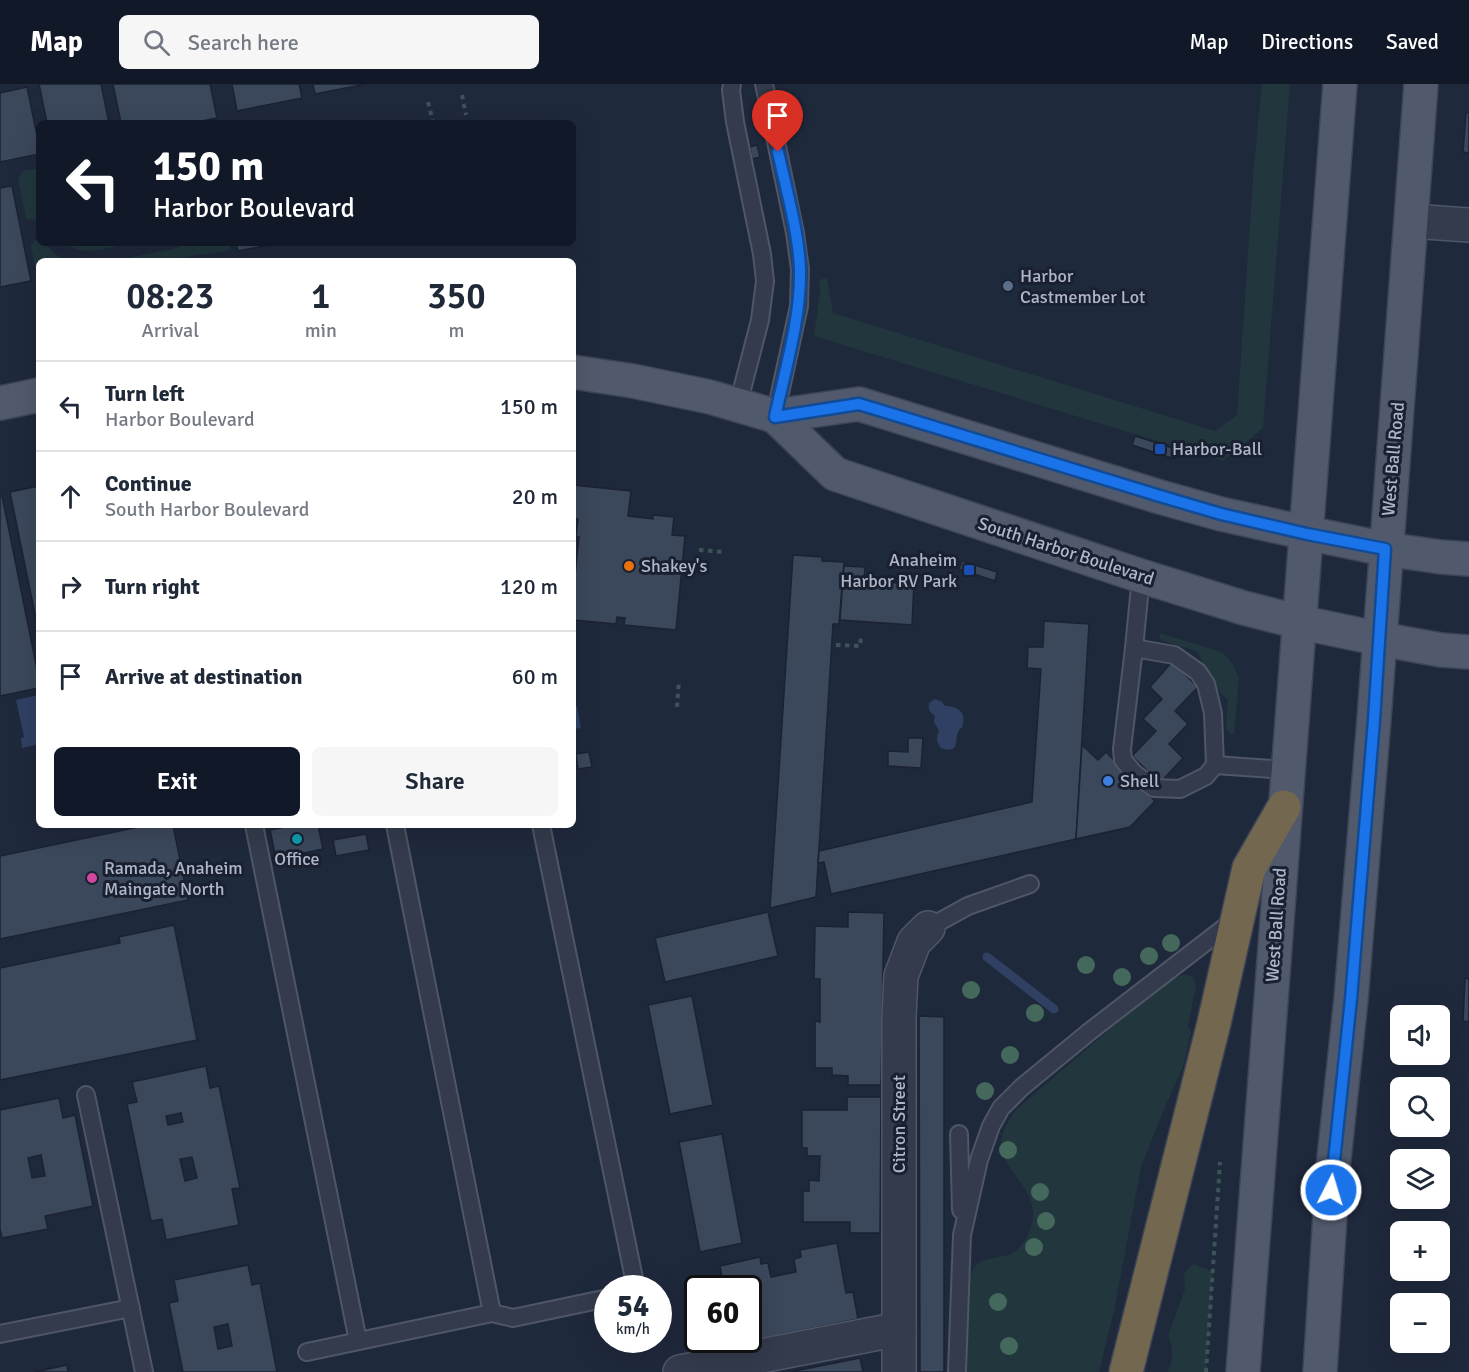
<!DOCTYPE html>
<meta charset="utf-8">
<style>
body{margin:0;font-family:Signika,sans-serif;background:#f6f6f7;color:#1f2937;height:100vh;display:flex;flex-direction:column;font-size:22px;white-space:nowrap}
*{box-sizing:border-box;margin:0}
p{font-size:20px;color:#747a83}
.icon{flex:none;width:33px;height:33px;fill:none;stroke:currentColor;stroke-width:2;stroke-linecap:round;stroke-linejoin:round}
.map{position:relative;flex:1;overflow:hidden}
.sheet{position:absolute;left:36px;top:174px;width:540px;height:570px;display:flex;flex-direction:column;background:#fff;border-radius:9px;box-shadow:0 6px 24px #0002}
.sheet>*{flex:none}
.top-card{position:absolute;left:36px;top:36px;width:540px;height:126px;border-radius:9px;box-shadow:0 6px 24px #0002;background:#111827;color:#fff;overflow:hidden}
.tools{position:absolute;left:1390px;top:921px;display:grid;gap:12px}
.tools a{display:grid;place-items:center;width:60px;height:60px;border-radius:9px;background:#fff;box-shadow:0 6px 24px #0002;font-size:30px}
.speed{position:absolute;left:594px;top:1191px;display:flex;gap:12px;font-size:30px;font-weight:700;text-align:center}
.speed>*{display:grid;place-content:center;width:78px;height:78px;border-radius:50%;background:#fff;box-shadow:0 6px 24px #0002;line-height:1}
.speed small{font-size:15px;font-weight:400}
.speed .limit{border:3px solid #111;border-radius:9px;background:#fff;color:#111}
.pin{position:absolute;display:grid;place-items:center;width:51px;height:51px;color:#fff;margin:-62px -26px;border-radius:50% 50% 50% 0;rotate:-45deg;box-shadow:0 0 6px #0007}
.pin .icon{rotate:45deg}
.me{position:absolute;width:66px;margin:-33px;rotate:5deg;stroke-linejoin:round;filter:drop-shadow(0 0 4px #0008)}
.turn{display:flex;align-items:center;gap:21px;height:126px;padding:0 18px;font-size:27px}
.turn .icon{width:78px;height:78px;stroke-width:2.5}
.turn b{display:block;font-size:42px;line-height:51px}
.eta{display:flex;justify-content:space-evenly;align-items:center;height:102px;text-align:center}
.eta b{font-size:36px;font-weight:600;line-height:42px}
.action{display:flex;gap:12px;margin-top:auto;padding:12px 18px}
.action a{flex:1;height:69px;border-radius:9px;background:#111827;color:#fff;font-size:24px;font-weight:600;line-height:69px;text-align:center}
.action a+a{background:#f6f6f7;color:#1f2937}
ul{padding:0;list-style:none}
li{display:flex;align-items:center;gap:18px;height:90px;padding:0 18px;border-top:2px solid #e0e1e3}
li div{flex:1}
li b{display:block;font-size:22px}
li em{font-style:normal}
header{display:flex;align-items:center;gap:36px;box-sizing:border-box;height:84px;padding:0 30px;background:#111827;color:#fff}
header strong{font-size:28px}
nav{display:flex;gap:33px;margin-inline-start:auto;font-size:21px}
.search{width:420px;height:54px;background:#f6f6f7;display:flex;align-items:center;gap:15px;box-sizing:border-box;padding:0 21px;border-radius:9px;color:#747a83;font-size:22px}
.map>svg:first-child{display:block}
</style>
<header>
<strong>Map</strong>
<div class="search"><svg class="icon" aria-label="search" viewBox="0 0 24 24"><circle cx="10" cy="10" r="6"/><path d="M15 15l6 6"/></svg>Search here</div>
<nav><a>Map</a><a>Directions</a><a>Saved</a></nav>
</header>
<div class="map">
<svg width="1469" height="1288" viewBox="0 0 1469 1288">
<rect width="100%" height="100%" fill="#1f293c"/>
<g fill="#21373d">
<path d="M1262 0H1290L1263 344 1223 377 814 252 820 209 819 196 827 194 833 229 1215 347 1237 331 1254 82Z"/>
<path d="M39 84V115L36 125V135L30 136 26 134 18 95 23 87Z"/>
<path d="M39 156V159H45L55 170 61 174 62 177H39V195H38L31 163 34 157Z"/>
<path d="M65 159H131C109 163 84 174 65 159Z"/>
<path d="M186 159H230L231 166 160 177H114L176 164Z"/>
<path d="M1160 549 1221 568 1229 575 1234 583 1239 595 1234 650 1229 649 1226 644 1228 616 1214 602 1197 567 1163 557 1160 554Z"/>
<path d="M1185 890 1193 893 1196 901 1188 942 1191 948 1184 980 1162 1030 1141 1083 1114 1227 1099 1288H967C968 1276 967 1264 966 1251 966 1241 967 1230 968 1219 968 1209 967 1197 972 1187 979 1173 994 1175 1008 1171 1019 1168 1030 1151 1032 1139 1040 1103 998 1086 1001 1056 1003 1044 1011 1033 1018 1024L1129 929 1174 894Z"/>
<path d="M1194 1180 1213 1188 1206 1288H1168C1173 1273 1174 1266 1168 1252L1185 1205 1184 1189Z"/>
</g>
<g fill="#2f4063">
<path d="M39 611V660L22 664 21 654 24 653 16 616Z"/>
<path d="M935 615 942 618 945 622C956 622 966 627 963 640 961 649 962 640 958 648 954 657 961 670 941 664 936 658 936 653 939 647L934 638 935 632C930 629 928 625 929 619Z"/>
<path d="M573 622H577L581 644 573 645Z"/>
</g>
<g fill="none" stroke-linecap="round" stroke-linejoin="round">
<path stroke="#2f4063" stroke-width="9" d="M987 873 1054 925"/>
</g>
<g fill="#3b475b" stroke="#1b2333" stroke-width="1.5" fill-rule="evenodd">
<path d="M39 0H101L109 39H47Z"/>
<path d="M113 0H210L217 34 192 39H121Z"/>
<path d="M232 0H299L302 14 237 27Z"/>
<path d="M313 0H366L315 10Z"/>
<path d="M27 3 39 61V70L0 78V9Z"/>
<path d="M1466 29H1469V69L1463 68Z"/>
<path d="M757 61 760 73 752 75 750 63Z"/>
<path d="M12 102 31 197 0 203V104Z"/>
<path d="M236 159H280L238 167Z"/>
<path d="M1135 352 1179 366 1175 375 1132 361Z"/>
<path d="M573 401 631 407 628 432 653 435V431L674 433 672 451 685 452 676 546 624 541 625 534 617 533 616 540 573 536V510L579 453H576L578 435 573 434Z"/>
<path d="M39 402V550L10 408Z"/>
<path d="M0 412H2L39 595V604L0 612Z"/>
<path d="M793 471 822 473V477L844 478 839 540H833L816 813 770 824Z"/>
<path d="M962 477 997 488 995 497 959 485Z"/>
<path d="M844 482 865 483 864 497 914 500 912 541 840 536Z"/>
<path d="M1044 537 1089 540 1076 755 831 810 824 778 818 779 819 767 1032 718 1041 585 1027 584 1028 563H1043Z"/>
<path d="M1172 578 1198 603 1175 627 1188 640 1169 660 1183 674 1160 699 1132 672 1156 647 1143 635 1162 615 1150 603Z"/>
<path d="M908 654H923L921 684 888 682V667L908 668Z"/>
<path d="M1082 661 1098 676 1106 668 1155 717 1130 743 1076 755Z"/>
<path d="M589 668 592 683 578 685 576 670Z"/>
<path d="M148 741H173L188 816 0 855V772Z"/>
<path d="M280 741H318L323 765 276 775 270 746 281 744Z"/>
<path d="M366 750 369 766 336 772 333 756Z"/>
<path d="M768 828 778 872 665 898 655 854Z"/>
<path d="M848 828 884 829 881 1001H848V992L832 991V984H815V937L820 938V895H814L815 842 848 843Z"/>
<path d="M174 841 197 956 0 996V884L120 859 119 853Z"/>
<path d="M1465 894 1469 895V938L1463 937Z"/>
<path d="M692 912 713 1021 670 1030 648 921Z"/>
<path d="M919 932 944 933V1288H920Z"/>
<path d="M206 982 210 1004 219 1002 240 1104 232 1105 239 1141 166 1156 162 1135 151 1137 127 1020 137 1018 132 998ZM181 1029 183 1038 168 1041 166 1032ZM192 1073 197 1094 185 1097 180 1075Z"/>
<path d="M847 1013H881L880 1149H850V1138H803V1107H809V1096L819 1097 820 1072H807V1064H802V1026H847Z"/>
<path d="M59 1014 63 1034 75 1031 93 1122 45 1132 48 1145 2 1154 0 1145V1026ZM41 1071 45 1092 32 1094 28 1074Z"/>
<path d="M722 1050 742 1159 700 1168 679 1058Z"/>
<path d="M837 1159 846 1209 853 1208 858 1235 730 1261 729 1256H748V1204H724L720 1182 760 1173 761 1180 768 1179 771 1193 796 1188 794 1175 801 1173 800 1166Z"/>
<path d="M248 1181 252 1201 260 1199 277 1288H183L169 1219 178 1217 174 1196ZM228 1240 232 1262 218 1265 214 1243Z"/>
<path d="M860 1274 863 1288H790Z"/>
<path d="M67 1281 68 1288H35Z"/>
</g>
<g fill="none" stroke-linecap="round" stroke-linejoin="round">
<g stroke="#4e5667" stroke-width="20">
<g id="lane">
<path d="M732 0 731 6 735 38 762 170 765 197 760 236 738 321"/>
<path d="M764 0 795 149 800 185 799 222 775 332"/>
<path d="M1141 492 1134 564 1122 665 1123 676 1134 689 1154 704 1180 705 1206 692 1215 681 1288 686"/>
<path d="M1134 564 1174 571 1198 588 1206 600 1213 629 1215 681"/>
<path d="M254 741 358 1257"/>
<path d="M395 741 492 1229"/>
<path d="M541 741 636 1204"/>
<path d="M928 844 968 822 1030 800"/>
<path d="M86 1011 144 1288"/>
<path d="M959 1050 961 1126"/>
<path d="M0 1250 131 1224"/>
<path d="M307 1268 492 1229 513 1234 608 1214"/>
<path d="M957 1288 962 1151 979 1076 991 1042 1001 1024 1022 1003 1089 948 1233 837"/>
</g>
</g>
<g stroke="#4e5667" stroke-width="36">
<g id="street">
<path d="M1411 137 1469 141"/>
<path d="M680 1288 899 1245"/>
<path d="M899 1288V933L901 892 914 858 928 844"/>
</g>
</g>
<g stroke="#3d4555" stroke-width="36">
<g id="primary">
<path d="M573 288 633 297 710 313 775 332 859 320 1160 413 1221 430 1307 449 1385 465 1441 473 1469 475"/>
<path d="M0 319 39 311"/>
<path d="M775 332 835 390 1141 492 1244 524 1299 538 1380 555 1441 566 1469 568"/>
<path d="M1243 1288C1274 859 1309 429 1340 0"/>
<path d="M1320 1288 1333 1084 1351 915 1374 635 1421 0"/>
</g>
</g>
<g stroke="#3b4354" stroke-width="36">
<path id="highway" d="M1126 1288 1214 939 1249 784 1284 723"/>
</g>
<g stroke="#3c5357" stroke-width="4" stroke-dasharray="4.5 4.5" stroke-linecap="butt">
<path d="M462 11 466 31"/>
<path d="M428 18 433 38"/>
<path d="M699 466 724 468"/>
<path d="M836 561 860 562 861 553"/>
<path d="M677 623 679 596"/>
<path d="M1206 1288 1220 1078"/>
</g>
<use href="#lane" stroke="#333b4c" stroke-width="16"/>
<use href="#street" stroke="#333b4c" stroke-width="33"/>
<use href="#primary" stroke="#515a6c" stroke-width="33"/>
<use href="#highway" stroke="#73684f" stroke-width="33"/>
</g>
<g fill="#44685b">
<circle cx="1171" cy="859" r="9"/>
<circle cx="1149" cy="872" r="9"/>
<circle cx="1086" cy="881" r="9"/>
<circle cx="1122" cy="893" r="9"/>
<circle cx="971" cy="906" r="9"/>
<circle cx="1035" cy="929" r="9"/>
<circle cx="1010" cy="971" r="9"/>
<circle cx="985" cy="1007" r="9"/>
<circle cx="1008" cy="1066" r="9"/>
<circle cx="1040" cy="1108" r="9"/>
<circle cx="1046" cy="1137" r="9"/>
<circle cx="1034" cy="1163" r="9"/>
<circle cx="998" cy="1218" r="9"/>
<circle cx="1009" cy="1262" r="9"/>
</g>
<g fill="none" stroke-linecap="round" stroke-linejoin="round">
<g stroke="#114b97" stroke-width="15">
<path id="route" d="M778 68C786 104 799 150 800 186 801 234 785 286 775 333L859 320 1160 412 1221 430 1307 450 1385 465 1374 636 1351 915 1331 1106"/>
</g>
<use href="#route" stroke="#1a73e8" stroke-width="10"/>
</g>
<circle fill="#5c6f8a" stroke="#192131" stroke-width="2" cx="1008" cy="202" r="6"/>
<g fill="#1a4fb4" stroke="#192131" stroke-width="2">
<rect x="1154" y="359" width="12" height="12" rx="3"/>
<rect x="963" y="480" width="12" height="12" rx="3"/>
</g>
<circle fill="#e8710a" stroke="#192131" stroke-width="2" cx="629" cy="482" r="6"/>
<circle fill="#3f7fe0" stroke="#192131" stroke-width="2" cx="1108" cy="697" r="6"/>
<circle fill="#0f9aa8" stroke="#192131" stroke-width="2" cx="297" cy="755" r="6"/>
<circle fill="#d1479c" stroke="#192131" stroke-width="2" cx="92" cy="794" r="6"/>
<g text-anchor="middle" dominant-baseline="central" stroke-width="6" stroke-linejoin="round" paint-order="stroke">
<g font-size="18" fill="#aeb6c8" stroke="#192131" text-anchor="start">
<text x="1020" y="192">Harbor<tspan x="1020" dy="21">Castmember Lot</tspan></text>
<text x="1172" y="365">Harbor-Ball</text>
<text x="957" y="476" text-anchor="end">Anaheim<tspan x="957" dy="21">Harbor RV Park</tspan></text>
<text x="641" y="482">Shakey's</text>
<text x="1120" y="697">Shell</text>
<text x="297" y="775" text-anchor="middle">Office</text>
<text x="104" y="784">Ramada, Anaheim<tspan x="104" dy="21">Maingate North</tspan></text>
</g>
<g font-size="18" fill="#aeb6c8" stroke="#192131">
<text transform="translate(1393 375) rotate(-85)">West Ball Road</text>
<text transform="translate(1066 467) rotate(18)">South Harbor Boulevard</text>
<text transform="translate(1276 841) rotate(-86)">West Ball Road</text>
<text transform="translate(899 1040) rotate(-90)">Citron Street</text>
</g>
</g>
</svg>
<div class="tools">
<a><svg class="icon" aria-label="sound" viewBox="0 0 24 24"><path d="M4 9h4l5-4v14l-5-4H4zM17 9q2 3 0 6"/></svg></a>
<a><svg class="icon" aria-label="search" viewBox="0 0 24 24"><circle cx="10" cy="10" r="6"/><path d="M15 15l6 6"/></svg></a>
<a><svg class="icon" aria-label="layers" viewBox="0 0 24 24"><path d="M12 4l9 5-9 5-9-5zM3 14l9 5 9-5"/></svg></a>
<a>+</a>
<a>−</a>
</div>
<div class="speed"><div>54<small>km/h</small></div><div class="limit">60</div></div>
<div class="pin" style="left:778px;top:68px;background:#d93025"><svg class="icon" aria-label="arrive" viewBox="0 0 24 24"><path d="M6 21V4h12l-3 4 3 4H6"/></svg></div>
<svg class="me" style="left:1331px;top:1106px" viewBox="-20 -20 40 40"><circle r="17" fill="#1a73e8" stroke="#fff" stroke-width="3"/><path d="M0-11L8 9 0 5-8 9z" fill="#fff"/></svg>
<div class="top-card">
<div class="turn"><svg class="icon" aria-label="left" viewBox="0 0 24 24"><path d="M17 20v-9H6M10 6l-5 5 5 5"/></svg><div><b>150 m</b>Harbor Boulevard</div></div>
</div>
<section class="sheet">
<div class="eta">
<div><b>08:23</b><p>Arrival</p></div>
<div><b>1</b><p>min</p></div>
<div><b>350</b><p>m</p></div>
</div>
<ul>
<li><svg class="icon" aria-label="left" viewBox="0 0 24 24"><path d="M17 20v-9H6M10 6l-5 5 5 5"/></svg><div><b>Turn left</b><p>Harbor Boulevard</p></div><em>150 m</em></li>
<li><svg class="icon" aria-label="ahead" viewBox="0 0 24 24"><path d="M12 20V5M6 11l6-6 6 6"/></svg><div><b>Continue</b><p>South Harbor Boulevard</p></div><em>20 m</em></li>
<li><svg class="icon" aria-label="right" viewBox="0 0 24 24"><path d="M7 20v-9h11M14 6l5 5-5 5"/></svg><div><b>Turn right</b></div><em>120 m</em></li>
<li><svg class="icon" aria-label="arrive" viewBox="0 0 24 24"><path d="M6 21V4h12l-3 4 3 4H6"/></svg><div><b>Arrive at destination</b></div><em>60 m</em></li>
</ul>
<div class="action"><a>Exit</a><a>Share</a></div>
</section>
</div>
